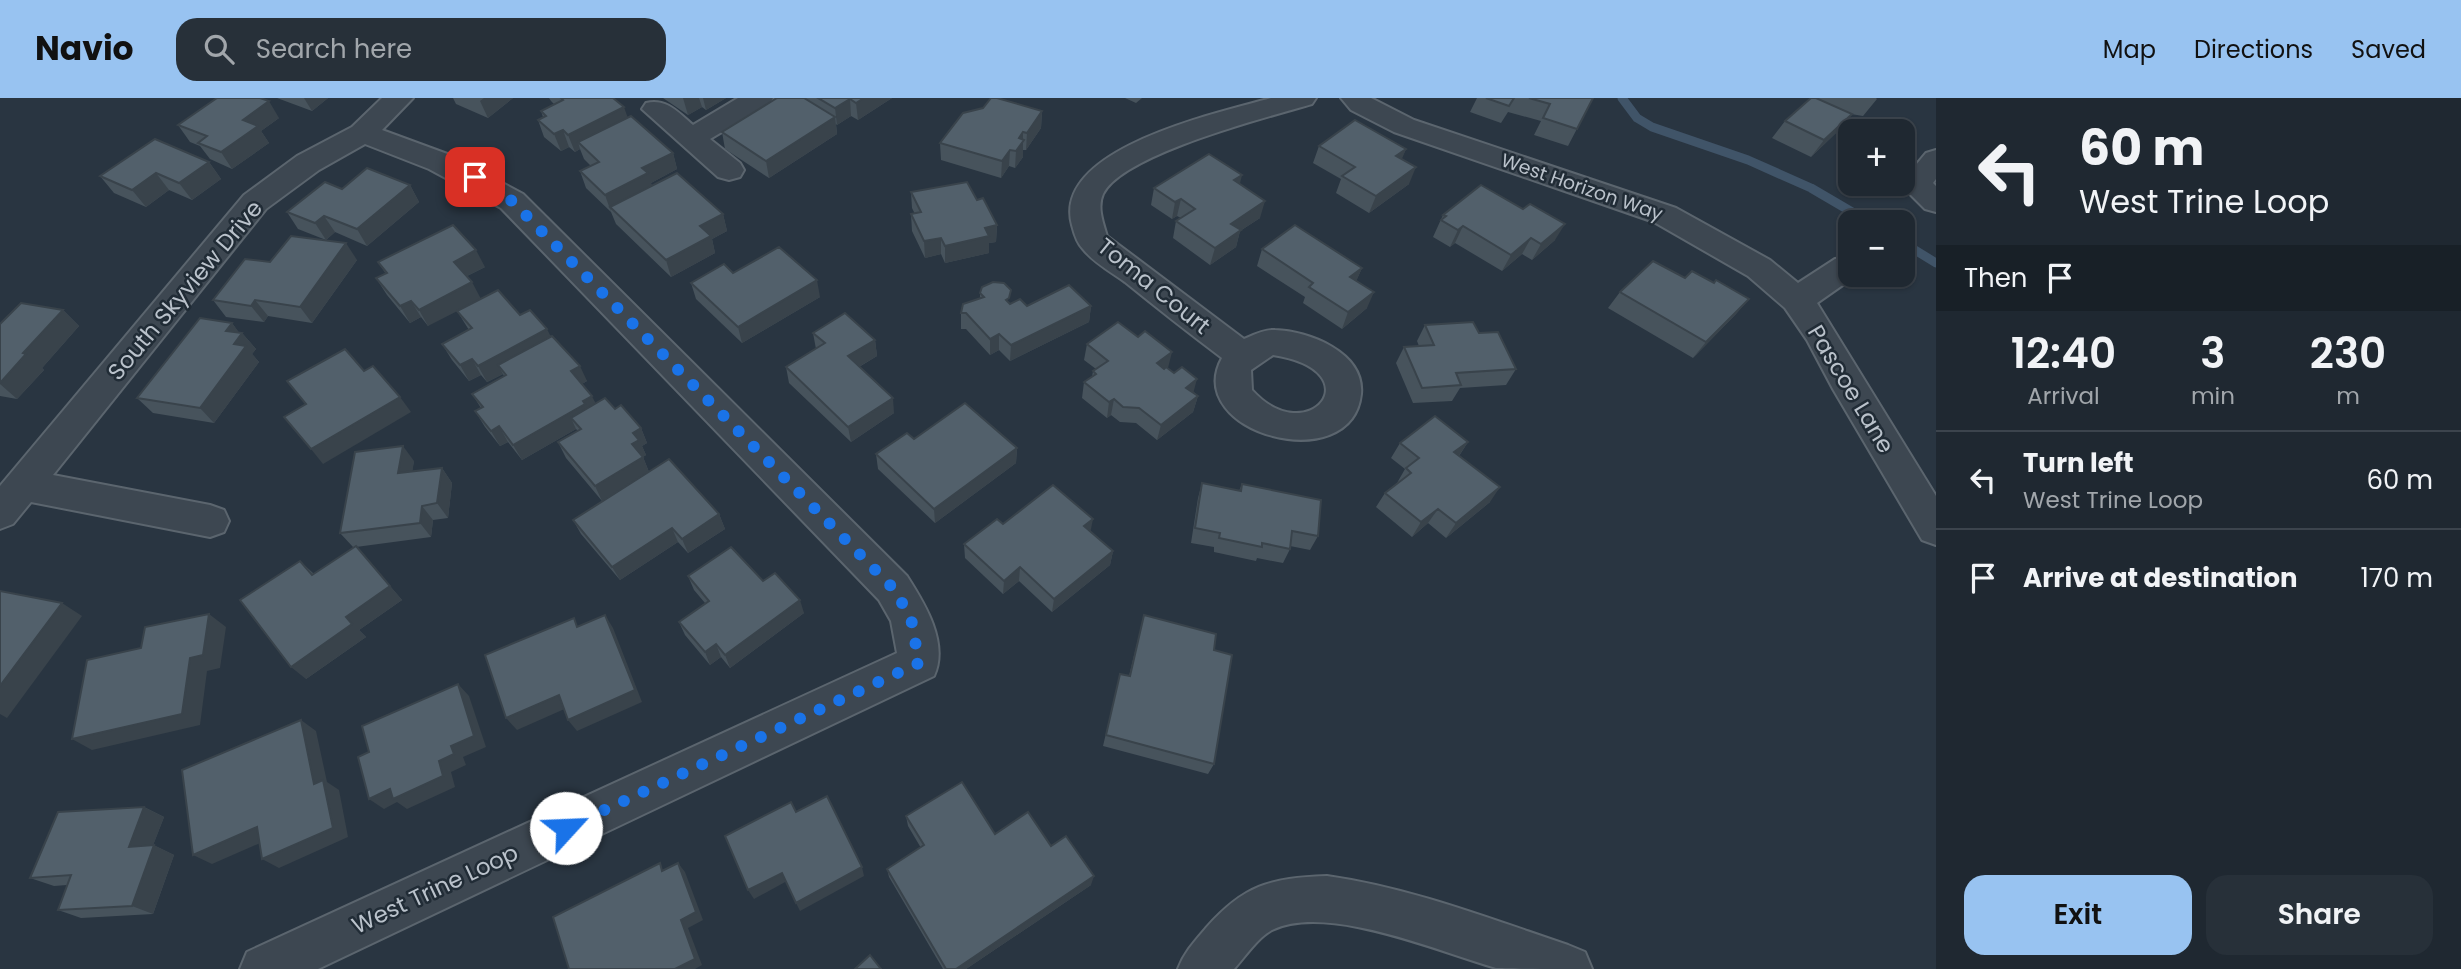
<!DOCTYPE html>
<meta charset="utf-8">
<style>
body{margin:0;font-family:Poppins,sans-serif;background:#273039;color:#f1f3f6;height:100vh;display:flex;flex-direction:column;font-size:26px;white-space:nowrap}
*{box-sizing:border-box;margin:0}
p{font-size:23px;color:#a1a6ab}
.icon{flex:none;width:38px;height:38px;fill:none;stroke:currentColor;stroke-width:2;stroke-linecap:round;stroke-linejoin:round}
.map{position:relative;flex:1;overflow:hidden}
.side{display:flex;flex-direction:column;background:#1f2831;width:525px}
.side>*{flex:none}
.hud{background:#1f2831;color:#f1f3f6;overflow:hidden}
.buttons{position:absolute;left:1838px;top:21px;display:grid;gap:14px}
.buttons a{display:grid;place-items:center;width:77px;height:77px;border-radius:14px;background:#1f2831;box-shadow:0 2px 5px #0004,0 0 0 2px #3c444d;font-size:35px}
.pin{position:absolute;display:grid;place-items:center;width:60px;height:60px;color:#fff;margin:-30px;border-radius:14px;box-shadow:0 4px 10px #0006}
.me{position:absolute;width:77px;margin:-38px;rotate:65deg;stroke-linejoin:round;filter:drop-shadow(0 0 5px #0008)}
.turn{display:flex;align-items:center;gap:24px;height:147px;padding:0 28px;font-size:32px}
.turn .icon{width:91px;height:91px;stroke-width:2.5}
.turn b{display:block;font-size:49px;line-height:60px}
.then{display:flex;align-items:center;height:66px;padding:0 28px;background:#0003;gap:14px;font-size:26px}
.eta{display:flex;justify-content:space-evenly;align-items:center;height:119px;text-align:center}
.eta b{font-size:42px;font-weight:600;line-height:49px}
.button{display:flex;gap:14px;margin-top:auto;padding:14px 28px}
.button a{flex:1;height:80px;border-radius:21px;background:#98c3f1;color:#111;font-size:28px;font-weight:600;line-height:80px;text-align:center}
.button a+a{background:#273039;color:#f1f3f6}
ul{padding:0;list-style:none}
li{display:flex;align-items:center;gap:21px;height:98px;padding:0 28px;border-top:2px solid #3c444d}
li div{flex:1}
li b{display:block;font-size:26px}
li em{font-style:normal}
header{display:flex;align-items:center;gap:42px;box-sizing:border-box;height:98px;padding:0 35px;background:#98c3f1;color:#111}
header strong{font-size:33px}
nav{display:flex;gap:38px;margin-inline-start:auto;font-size:24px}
.search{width:490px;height:63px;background:#273039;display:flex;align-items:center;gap:18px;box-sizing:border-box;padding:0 24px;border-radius:21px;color:#a1a6ab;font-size:26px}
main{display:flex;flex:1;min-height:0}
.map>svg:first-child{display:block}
</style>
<header>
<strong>Navio</strong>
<div class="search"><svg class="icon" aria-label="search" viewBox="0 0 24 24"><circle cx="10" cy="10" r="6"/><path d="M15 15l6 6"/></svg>Search here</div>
<nav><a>Map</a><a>Directions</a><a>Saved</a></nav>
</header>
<main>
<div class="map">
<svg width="1936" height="871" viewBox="0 0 1936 871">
<rect width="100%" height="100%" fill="#293541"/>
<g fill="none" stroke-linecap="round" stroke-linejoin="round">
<g stroke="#405468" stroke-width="9">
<path d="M1622 0 1637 20 1652 29 1748 62 1811 90 1869 124"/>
<path d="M1902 144 1936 165"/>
</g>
<g stroke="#5b656e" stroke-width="4">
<g id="minor">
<path d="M382 0H413L382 32 450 57 523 96 907 478C925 506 949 545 934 578L318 871H240L247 854 897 555 891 523 879 502 501 110 429 71 365 46 319 72 266 111 53 377 210 407 224 412 229 423 224 434 210 439 31 404 13 426 0 431V388L244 97 297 58 352 29Z"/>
<path d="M738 0H773L769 6 710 41 740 65 744 72 740 79 729 82 718 79 642 11 646 5C666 0 678 14 693 27Z"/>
<path d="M1271 0H1316L1312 6C1268 19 1122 56 1103 96 1097 109 1103 125 1107 138L1244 241C1253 237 1265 231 1275 232 1308 233 1365 254 1361 296 1352 381 1181 335 1222 260 1189 235 1157 210 1125 184 1111 174 1093 164 1083 151 1077 145 1074 135 1072 127 1051 50 1219 15 1271 0ZM1273 257C1375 273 1308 354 1252 292L1251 272Z"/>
<path d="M1341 0H1371L1414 22 1676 110 1770 162 1798 185 1835 161 1850 159V177H1857L1817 205 1936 398V447L1922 442 1833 291 1807 242 1785 210 1748 178 1654 124 1394 34 1351 12Z"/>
<path d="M1936 52V81L1933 85 1936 88V114L1925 111 1900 86 1926 55Z"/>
<path d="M1327 778C1411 790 1488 820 1568 847L1585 854 1592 871C1569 871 1516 871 1496 870 1440 854 1327 805 1272 832 1257 840 1245 859 1234 871H1178C1184 855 1194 844 1206 830 1244 787 1270 780 1327 778Z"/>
</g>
</g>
<use href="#minor" fill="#3d4751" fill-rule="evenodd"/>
</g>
<g fill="#47535c">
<path d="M277 0H328L312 13Z"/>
<path d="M453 0H513L488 20 456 6Z"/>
<path d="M549 0H613L628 20 673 55 677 71 651 85 652 88 723 116 727 133 712 141 715 155 671 179 616 126 611 114 586 90 580 73 591 68 584 61 580 51 575 54 569 49 561 53 544 39 538 22 543 19 541 13 554 6 551 3Z"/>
<path d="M663 0H726L706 12 702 9 688 17Z"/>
<path d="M777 0H892L858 22 851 18 837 27 836 26 837 36 769 80 725 51 722 34Z"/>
<path d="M1125 0H1142L1136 5Z"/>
<path d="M1477 0H1593L1568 48 1534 37 1541 23 1508 14 1501 25 1470 14Z"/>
<path d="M1811 0H1876L1877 1 1863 18 1851 16H1852L1838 33 1811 59 1772 40 1785 23Z"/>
<path d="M1042 13 1041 30 1026 52H1023V59L1015 70 1009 68 1001 80 941 62 940 45Z"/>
<path d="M279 20 261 33 269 45 232 71 210 61 200 48 190 44 178 27Z"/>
<path d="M1319 48 1406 51 1401 61 1409 86 1369 115 1336 95 1341 81 1313 65Z"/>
<path d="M209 64 221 81 192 102 169 92 146 109 114 95 100 78Z"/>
<path d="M1240 86 1260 120 1240 133 1236 149 1210 167 1173 140 1176 123 1181 120 1177 118 1172 121 1151 107 1154 90Z"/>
<path d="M410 87 419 104 367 148 335 134 326 142 298 131 287 114 342 91Z"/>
<path d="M911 94 977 102 997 127 996 144 989 145V155L945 165 941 156 925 160 912 133 911 116H915L912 110Z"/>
<path d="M1443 117 1555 142 1532 162 1522 156 1502 173 1455 145 1450 149 1433 139Z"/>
<path d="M1262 151 1362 170 1356 183 1367 210 1342 231 1303 205 1305 199 1257 168Z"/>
<path d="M357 162 312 225 268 218 264 224 226 219 213 202 270 164Z"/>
<path d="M378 164 485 169 467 178 428 228 421 219 410 225 387 197 376 180 386 176Z"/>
<path d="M733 175 820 199 742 245 696 201 691 185Z"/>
<path d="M1685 180 1714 185 1749 201 1735 217 1693 260 1608 210 1620 194Z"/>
<path d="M980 195 1010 206 1027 208H1091L1089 224 1010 263 999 252 990 257 966 231H961V215L980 200Z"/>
<path d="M63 212 79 228 42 270 44 272 17 301 0 298V226Z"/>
<path d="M457 213 520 217 551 238 587 283 582 286 596 306 615 311 641 330 647 345 642 348 646 357 643 359 649 374 719 416 725 431 688 455 678 444 620 482 581 436 573 422 602 403 566 360 558 344 578 333 576 331 522 362 508 344 500 348 485 329 475 313 481 310 472 296 504 278 503 276 487 284 481 277 469 283 452 262 442 246 469 232Z"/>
<path d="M232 225 239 235H242L256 251 252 256 259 264 214 325 153 315 137 300Z"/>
<path d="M1425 227 1479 235 1516 271 1506 287 1460 290 1452 303 1413 305 1396 265 1404 249 1419 248 1417 243Z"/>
<path d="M813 235 875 242 877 258 859 269 894 315 851 344 789 285 786 269 816 251Z"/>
<path d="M1087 246 1168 270 1198 298 1193 314 1157 342 1136 325 1120 324 1111 317 1107 320 1082 300 1084 284 1092 279 1093 273 1096 271 1084 262Z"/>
<path d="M914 341 1017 350 1016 365 935 425 878 371 876 356Z"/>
<path d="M1468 344 1459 358 1490 404 1446 440 1428 425 1412 439 1376 409 1385 395 1397 385 1405 371 1391 360 1400 345Z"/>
<path d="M414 363 412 373 442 370 452 385 448 420 433 422 431 439 356 449 402 502 359 532 366 539 306 581 300 463 314 476 355 449H353L340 435Z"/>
<path d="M1202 385 1239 393 1242 386 1318 438 1310 452 1290 448V451L1283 465 1257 460 1256 463 1214 454V449L1191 445 1198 400Z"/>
<path d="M1003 426 1091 434 1113 453 1110 467 1052 514 1019 483 1003 496 965 460 964 446Z"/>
<path d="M688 478 763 483 804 515 730 570 721 559 710 567 685 537 679 524 705 505 694 492Z"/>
<path d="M1144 517 1214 552V666L1208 676 1103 648 1120 576 1129 578Z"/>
<path d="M144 709 164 719 153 747 174 757 153 816 81 820 58 812 67 787 54 788 30 780Z"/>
<path d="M906 718 1051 748 1091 787 966 871H943L889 779 887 771 921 750 908 728Z"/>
</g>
<g fill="#39434b">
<path d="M304 0H328L312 13Z"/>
<path d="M484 0H513L488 20 480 3Z"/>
<path d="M683 0H699L702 9 688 17Z"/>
<path d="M703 0H726L706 12Z"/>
<path d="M864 0H892L858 22 856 5Z"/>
<path d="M850 1 851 18 837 27 835 10Z"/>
<path d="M269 3 279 20 261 33 269 45 232 71 221 54 243 22Z"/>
<path d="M624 9 630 26 578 44 580 51 575 54 568 37Z"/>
<path d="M1042 13 1041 30 1026 52 1027 35Z"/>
<path d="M1852 16 1838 33 1811 59 1824 42Z"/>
<path d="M835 19 837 36 769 80 766 63Z"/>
<path d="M563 32 569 49 561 53 554 36Z"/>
<path d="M1023 34V59L1015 70 1016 53 1019 40Z"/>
<path d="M1406 51 1399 68 1396 58Z"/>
<path d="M1010 52 1009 68 1001 80 1002 63Z"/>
<path d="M673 55 677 71 651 85 653 92 610 109 611 114 605 97 642 70Z"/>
<path d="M209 64 221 81 192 102 179 85Z"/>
<path d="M1416 69 1409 86 1369 115 1376 98Z"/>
<path d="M156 75 169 92 146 109 132 92Z"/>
<path d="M1242 77 1238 94 1234 82Z"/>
<path d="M410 87 419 104 367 148 357 131Z"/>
<path d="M1181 101 1177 118 1172 121 1175 104Z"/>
<path d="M1265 103 1260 120 1240 133 1236 149 1210 167 1215 150 1231 126Z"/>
<path d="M723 116 727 133 712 141 715 155 671 179 666 162 700 128Z"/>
<path d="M324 118 335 134 326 142 315 125Z"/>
<path d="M1565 126 1555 142 1532 162 1541 146Z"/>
<path d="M997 127 996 144 989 145V155L945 165V148L985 130Z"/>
<path d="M1463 128 1455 145 1450 149 1458 132Z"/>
<path d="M941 140V156L925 160 924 143Z"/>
<path d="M1531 140 1522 156 1502 173 1511 157Z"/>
<path d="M346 145 357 162 312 225 300 209Z"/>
<path d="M476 152 485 169 463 180 454 164Z"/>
<path d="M1362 170 1355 186 1350 179Z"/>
<path d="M817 182 820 199 742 245 738 229Z"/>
<path d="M472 184 481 201 428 228 419 212Z"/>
<path d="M1374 194 1367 210 1342 231 1348 214Z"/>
<path d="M1749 201 1735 217 1693 260 1706 244Z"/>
<path d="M255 202 268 218 264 224 251 208Z"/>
<path d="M411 203 421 219 410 225 400 208Z"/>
<path d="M1091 208 1089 224 1010 263 1011 247Z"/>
<path d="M63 212 79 228 42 270 44 272 17 301 0 286V285L23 255Z"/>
<path d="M232 225 241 237 242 235 256 251 252 256 259 264 214 325 200 310 234 246 226 233Z"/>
<path d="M547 231 555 247 498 267 503 276 487 284 478 268Z"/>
<path d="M999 236V252L990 257V241Z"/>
<path d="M875 242 877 258 850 274 848 258Z"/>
<path d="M1172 254 1168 270 1153 281 1157 265Z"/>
<path d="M472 261 481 277 469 283 460 267Z"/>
<path d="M580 268 587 283 578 288 571 273Z"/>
<path d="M1197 281 1193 296 1186 290Z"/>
<path d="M592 298 599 313 571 320 576 331 522 362 513 347Z"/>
<path d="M1198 298 1193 314 1157 342 1161 327Z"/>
<path d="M400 299 411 314 323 366 311 351Z"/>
<path d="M893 300 894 315 851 344 848 329Z"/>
<path d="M1114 301 1111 317 1107 320 1109 304Z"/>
<path d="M499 328 508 344 500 348 491 333Z"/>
<path d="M641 330 647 345 642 348 646 357 643 359 649 374 602 403 595 388 632 346 633 335Z"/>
<path d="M1468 344 1458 359 1454 354Z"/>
<path d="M403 348 414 363 410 390 398 375Z"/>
<path d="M1017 350 1016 365 935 425 934 411Z"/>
<path d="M442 370 452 385 448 420 437 405Z"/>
<path d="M1500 389 1490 404 1446 440 1456 425Z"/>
<path d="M422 408 433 422 431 439 420 425Z"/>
<path d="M1438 411 1428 425 1412 439 1421 424Z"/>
<path d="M719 416 725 431 688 455 682 441Z"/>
<path d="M1093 421 1090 436 1084 428Z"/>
<path d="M672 430 678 444 620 482 612 469Z"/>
<path d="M1113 453 1110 467 1052 514 1054 501Z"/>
<path d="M368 462 402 502 359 532 366 539 306 581 291 569 346 519Z"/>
<path d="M1020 469 1019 483 1003 496 1004 483Z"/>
<path d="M800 502 804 515 730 570 725 557Z"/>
<path d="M62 505 82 518 7 620 0 616V588Z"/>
<path d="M209 516 226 529 220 570 207 573 200 627 92 652 72 641 190 560Z"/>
<path d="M605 517 613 530 642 604 577 633 568 622Z"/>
<path d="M716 546 721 559 710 567 705 554Z"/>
<path d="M458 586 469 598 486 649 463 659 466 667 451 674 455 689 407 711 397 704 384 711 369 701 439 663 451 648Z"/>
<path d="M559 597 569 609 517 632 506 620Z"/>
<path d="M301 622 316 633 327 684 339 692 348 739 279 770 262 761 314 686Z"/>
<path d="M144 709 164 719 149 758 129 749Z"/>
<path d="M257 729 274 739 212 766 193 757Z"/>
<path d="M154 747 174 757 153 816 132 808Z"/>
<path d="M678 765 685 774 703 822 688 830 702 867 695 871H675L681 822Z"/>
<path d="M862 769 864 778 800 813 796 805Z"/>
<path d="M782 775 787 783 754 801 748 792Z"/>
<path d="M1094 778 1091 787 966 871H956Z"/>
</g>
<g fill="#52606b" stroke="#39434b" stroke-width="2">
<path d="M217 0H260L269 3 243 22 258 28 221 54 198 45 207 38 178 27Z"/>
<path d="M561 0H613L624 9 568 37 563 32 554 36 538 22 546 18 541 13 563 2Z"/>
<path d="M777 0H804L835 19 766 63 722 34Z"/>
<path d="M818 0H864L856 5 850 1 835 10Z"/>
<path d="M991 0H997L1042 13 1027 35 1023 34 1019 40 1024 42 1016 53 1010 52 1002 63 940 45 963 15 983 10Z"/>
<path d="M1486 0H1514L1509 8Z"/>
<path d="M1529 0H1593L1577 31 1543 20 1550 6Z"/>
<path d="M1811 0H1816L1852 16 1824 42 1785 23Z"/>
<path d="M631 18 673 55 642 70 648 75 605 97 580 73 599 64 578 44Z"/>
<path d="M1355 22 1406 51 1396 58 1416 69 1376 98 1342 78 1355 69 1319 48Z"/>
<path d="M155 41 209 64 179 85 156 75 132 92 100 78Z"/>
<path d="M1209 56 1242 77 1234 82 1265 103 1231 126 1241 132 1215 150 1176 123 1195 111 1181 101 1175 104 1154 90Z"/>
<path d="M367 70 410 87 357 131 324 118 315 125 287 114 325 84 342 91Z"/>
<path d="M677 75 723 116 700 128 711 138 666 162 610 109Z"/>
<path d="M967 84 977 102 983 100 997 127 985 130 989 138 945 148 941 140 924 143 911 116 921 114 911 94Z"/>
<path d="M1481 87 1523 111 1530 106 1565 126 1541 146 1531 140 1511 157 1463 128 1458 132 1441 122 1446 118 1443 117Z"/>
<path d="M453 127 476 152 454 164 472 184 419 212 411 203 400 208 376 180 387 175 378 164Z"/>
<path d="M1295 127 1362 170 1350 179 1374 194 1348 214 1309 189 1313 185 1262 151Z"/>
<path d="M291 138 346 145 300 209 255 202 251 208 213 202 245 161 270 164Z"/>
<path d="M779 149 817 182 738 229 691 185 724 166 733 175Z"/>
<path d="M1653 163 1685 180 1692 173 1714 185 1716 182 1749 201 1706 244 1620 194Z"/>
<path d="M993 184 1004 185 1011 192 1009 200 1006 202 1010 206 1020 201 1027 208 1069 187 1091 208 1011 247 999 236 990 241 966 215H961L963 206 984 199 980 195 982 189Z"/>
<path d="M498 192 520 217 530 212 547 231 478 268 472 261 460 267 442 246 472 230 457 213Z"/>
<path d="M21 205 63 212 23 255 26 256 0 285V226Z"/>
<path d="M845 215 875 242 848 258 893 300 848 329 786 269 825 245 813 235Z"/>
<path d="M200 220 232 225 226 233 242 235 234 246 246 248 200 310 137 300Z"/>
<path d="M1118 224 1138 239 1145 233 1172 254 1157 265 1164 271 1166 269 1174 275 1182 269 1197 281 1186 290 1198 298 1161 327 1139 310 1123 309 1114 301 1109 304 1084 284 1096 276 1093 273 1108 263 1087 246Z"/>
<path d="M1473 224 1479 235 1498 234 1516 271 1456 275 1461 287 1422 290 1404 249 1434 247 1425 227Z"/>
<path d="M552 238 580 268 571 273 592 298 583 303 585 306 513 347 499 328 491 333 475 313 483 309 472 296 506 277 498 267Z"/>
<path d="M345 251 364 273 373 268 400 299 311 351 284 319 306 306 287 283Z"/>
<path d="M605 300 615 311 621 307 641 330 633 335 639 342 632 346 643 359 595 388 558 344 581 331 571 320Z"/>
<path d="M965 305 1017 350 934 411 876 356 907 335 914 341Z"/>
<path d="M1435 318 1468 344 1454 354 1500 389 1456 425 1438 411 1421 424 1385 395 1411 375 1406 370 1419 360 1400 345Z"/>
<path d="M403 348 398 375 442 370 437 405 422 408 420 425 340 435 355 354Z"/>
<path d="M669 361 719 416 682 441 672 430 612 469 573 422Z"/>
<path d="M1202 385 1241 393 1242 386 1321 402 1318 438 1292 433 1290 451 1262 445V449L1219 440 1220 435 1195 430Z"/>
<path d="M1053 387 1093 421 1084 428 1113 453 1054 501 1020 469 1004 483 964 446 997 421 1003 426Z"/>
<path d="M356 448 390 488 346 519 352 526 291 569 240 502 300 463 312 477Z"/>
<path d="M731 449 763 483 775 475 800 502 725 557 716 546 705 554 679 524 709 503 688 478Z"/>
<path d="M0 493 62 505 0 588Z"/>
<path d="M209 516 203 557 190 560 182 616 72 641 87 562 141 550 145 529Z"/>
<path d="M605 517 635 592 568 622 559 597 506 620 485 557 574 520 577 529Z"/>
<path d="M1144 517 1216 536 1214 552 1232 557 1214 666 1106 637 1120 576 1130 578Z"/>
<path d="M458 586 474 638 451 648 454 656 439 663 443 678 393 701 390 691 369 701 358 659 369 654 362 628Z"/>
<path d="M301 622 314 686 323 682 333 730 262 761 257 729 193 757 182 672Z"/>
<path d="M962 684 995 736 1028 714 1051 748 1066 738 1094 778 956 871H946L887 771 924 747 906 718Z"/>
<path d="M827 698 862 769 796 805 782 775 748 792 725 738 791 704 796 714Z"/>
<path d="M144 709 129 749 154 747 132 808 58 812 71 777 30 780 58 714Z"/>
<path d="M660 765 662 773 678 765 696 814 681 822 695 861 675 871H569L553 819Z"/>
<path d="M870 857 881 871H855Z"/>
</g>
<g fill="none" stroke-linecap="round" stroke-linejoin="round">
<path stroke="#1a73e8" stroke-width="12" stroke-dasharray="0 21.6" d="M475 79 512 103 893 490 911 520 919 565 566 730"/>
</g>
<g text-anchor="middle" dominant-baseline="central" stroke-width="5" stroke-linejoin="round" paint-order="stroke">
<g font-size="19" fill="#bac2cb" stroke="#212c36">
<text transform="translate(1582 89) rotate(19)">West Horizon Way</text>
</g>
<g font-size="23" fill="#bac2cb" stroke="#212c36">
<text transform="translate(1154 188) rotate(39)">Toma Court</text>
<text transform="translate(185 192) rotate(-50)">South Skyview Drive</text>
<text transform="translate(1851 291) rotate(59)">Pascoe Lane</text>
<text transform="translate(435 791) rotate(-25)">West Trine Loop</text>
</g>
</g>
</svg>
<div class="buttons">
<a>+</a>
<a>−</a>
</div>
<div class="pin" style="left:475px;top:79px;background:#d93025"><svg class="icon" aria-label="arrive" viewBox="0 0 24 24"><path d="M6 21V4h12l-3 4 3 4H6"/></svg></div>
<svg class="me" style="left:566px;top:730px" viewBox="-20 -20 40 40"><circle r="19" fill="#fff"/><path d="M0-13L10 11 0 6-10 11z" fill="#1a73e8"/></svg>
</div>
<section class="side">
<div class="hud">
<div class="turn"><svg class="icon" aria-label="left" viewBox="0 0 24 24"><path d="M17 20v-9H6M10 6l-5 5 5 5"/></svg><div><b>60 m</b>West Trine Loop</div></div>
<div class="then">Then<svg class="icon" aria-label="arrive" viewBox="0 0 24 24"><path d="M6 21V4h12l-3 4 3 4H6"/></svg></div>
</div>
<div class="eta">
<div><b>12:40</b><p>Arrival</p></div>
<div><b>3</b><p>min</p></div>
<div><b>230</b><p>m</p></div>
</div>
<ul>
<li><svg class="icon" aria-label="left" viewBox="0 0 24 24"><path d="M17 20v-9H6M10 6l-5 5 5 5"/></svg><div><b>Turn left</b><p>West Trine Loop</p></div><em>60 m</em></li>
<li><svg class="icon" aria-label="arrive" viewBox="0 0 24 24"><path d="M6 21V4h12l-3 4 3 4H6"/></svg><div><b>Arrive at destination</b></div><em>170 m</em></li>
</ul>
<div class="button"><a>Exit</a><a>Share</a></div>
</section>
</main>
